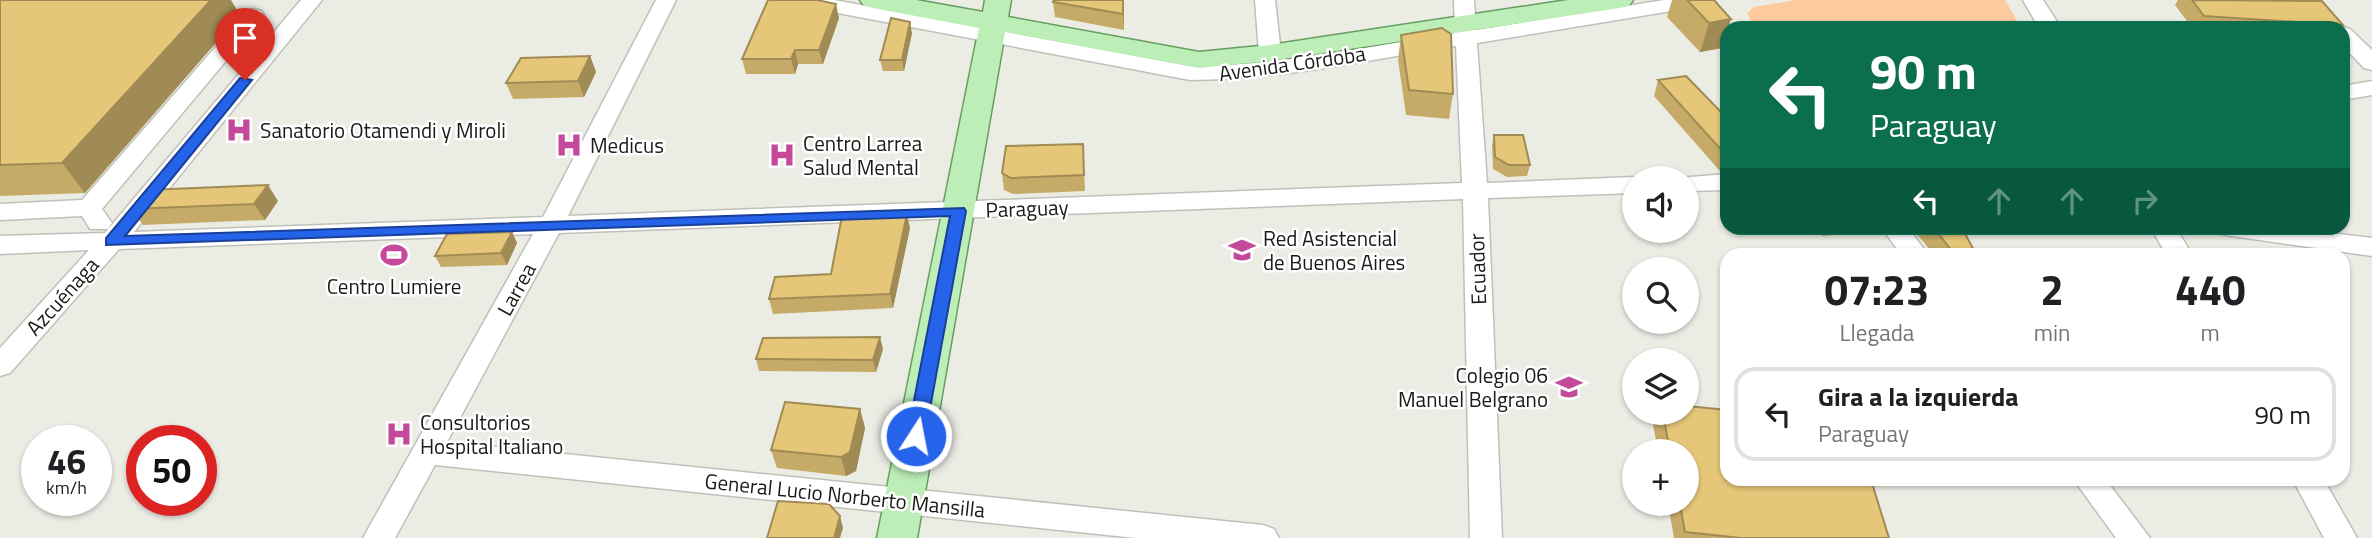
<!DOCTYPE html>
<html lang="es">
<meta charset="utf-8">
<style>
body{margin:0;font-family:"Titillium Web",sans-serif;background:#f2f2f2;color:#202124;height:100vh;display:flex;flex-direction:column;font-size:26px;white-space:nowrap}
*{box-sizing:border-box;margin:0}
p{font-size:23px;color:#757577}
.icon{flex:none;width:38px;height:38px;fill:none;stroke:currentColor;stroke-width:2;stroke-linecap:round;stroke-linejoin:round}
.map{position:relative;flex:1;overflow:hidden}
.sheet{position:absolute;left:1720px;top:248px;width:630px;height:238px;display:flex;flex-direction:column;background:#fff;border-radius:21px;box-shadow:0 2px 5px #0004}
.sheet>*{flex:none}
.top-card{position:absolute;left:1720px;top:21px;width:630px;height:214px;border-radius:21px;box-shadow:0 2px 5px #0004;background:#0b6e4f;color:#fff;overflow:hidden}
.buttons{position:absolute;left:1622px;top:166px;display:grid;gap:14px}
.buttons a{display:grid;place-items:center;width:77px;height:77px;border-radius:50%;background:#fff;box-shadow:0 2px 5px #0004;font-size:35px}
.speed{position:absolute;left:21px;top:425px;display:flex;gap:14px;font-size:35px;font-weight:700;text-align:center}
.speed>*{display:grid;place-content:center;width:91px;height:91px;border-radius:50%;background:#fff;box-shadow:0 2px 5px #0004;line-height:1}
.speed small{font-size:18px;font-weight:400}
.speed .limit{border:10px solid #d22;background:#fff;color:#111}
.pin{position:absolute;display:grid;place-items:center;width:60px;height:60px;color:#fff;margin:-72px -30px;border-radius:50% 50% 50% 0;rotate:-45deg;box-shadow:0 0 7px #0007}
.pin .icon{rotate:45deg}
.me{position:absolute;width:77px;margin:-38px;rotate:11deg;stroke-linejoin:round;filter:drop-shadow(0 0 5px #0008)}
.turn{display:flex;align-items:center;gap:24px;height:147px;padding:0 35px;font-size:32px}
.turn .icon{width:91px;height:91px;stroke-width:2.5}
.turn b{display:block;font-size:49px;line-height:60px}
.lanes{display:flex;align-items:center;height:66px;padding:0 35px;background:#0003;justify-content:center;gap:35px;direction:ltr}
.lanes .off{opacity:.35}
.eta{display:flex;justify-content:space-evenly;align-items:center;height:119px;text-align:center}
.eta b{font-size:42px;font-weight:700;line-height:49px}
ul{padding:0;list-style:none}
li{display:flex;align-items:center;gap:21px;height:94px;margin:0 14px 10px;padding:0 21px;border:4px solid #e0e0e0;border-radius:21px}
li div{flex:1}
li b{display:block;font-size:26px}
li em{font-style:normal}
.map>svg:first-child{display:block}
</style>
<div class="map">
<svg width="2372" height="538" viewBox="0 0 2372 538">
<rect width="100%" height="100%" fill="#ebede5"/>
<path fill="#fdca9e" d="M1796 0H2005L2021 28H1755L1747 13 1754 7Z"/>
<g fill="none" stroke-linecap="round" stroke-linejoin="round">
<g stroke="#bfc1b9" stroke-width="3">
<g id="minor">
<path d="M301 0H322L134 232 543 217 656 0H676L568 216 1462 183 1456 46C1368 60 1279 80 1190 80L801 6 791 0H834L1190 66C1279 66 1367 47 1455 33L1454 0H1474L1476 30 1664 0H1712L1702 6 1477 43 1487 183 1634 177 1639 178H1634V193L1488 198 1502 538H1470L1463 199 559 233 447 442 1263 525 1274 529 1279 538H1136L435 465 395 538H363L533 234 119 249 10 373 0 376V348L89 250 0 254V236L105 233Z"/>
<path d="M1255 0H1275L1281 53 1278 58H1262L1259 53Z"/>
<path d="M2023 0H2043L2061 28H2039Z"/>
<path d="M254 9 261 11 264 15 261 19 102 209 112 223 108 229H90L82 216 0 220V204L82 200 247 11Z"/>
<path d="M2343 27 2350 29 2372 50V70L2364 68 2343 46V28H2338Z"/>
<path d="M2372 81V95L2343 100V86Z"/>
<path d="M1727 174V190L1687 191V178H1678Z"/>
<path d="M1882 228H1908L1929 256H1902Z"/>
<path d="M2151 228H2176L2193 256H2167Z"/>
<path d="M2218 228H2290L2372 238V256L2231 236 2222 234Z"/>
<path d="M2074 480H2106L2150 538H2116Z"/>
<path d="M2293 480H2324L2357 538H2324Z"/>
</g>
</g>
<g stroke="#679d60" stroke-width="3">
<path id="major" d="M860 0H916L983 12 985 0H1011L1008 17 1199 52 1270 45 1568 0H1633L1629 6 1620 8 1270 61 1199 68 1005 32 917 538H877L979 28 873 8 864 6Z"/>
</g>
<use href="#minor" fill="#fff" fill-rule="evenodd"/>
<use href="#major" fill="#bdeeb7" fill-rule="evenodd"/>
</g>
<g fill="#c6ab68">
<path d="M0 0 240 15 85 193 0 196Z"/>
<path d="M1124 0V30L1055 17 1053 2Z"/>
<path d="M1672 0H1714L1731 19 1728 28H1727L1722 48 1700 52 1667 17Z"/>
<path d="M2178 0H2312L2343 25 2341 28H2192L2175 5Z"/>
<path d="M839 18 823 64H798L795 74H746L742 59Z"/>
<path d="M912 33 904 71H883L880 60Z"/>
<path d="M1401 35 1453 94 1449 119 1406 115 1398 60Z"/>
<path d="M590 56 596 72 584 97 513 99 506 83Z"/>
<path d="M1658 80 1720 111 1727 110V170H1719L1654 96Z"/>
<path d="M1494 135 1530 165 1527 176 1507 177 1493 169 1492 146Z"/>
<path d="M1083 144 1085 191 1013 194 1004 190 1002 173Z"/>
<path d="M278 201 265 220 143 225 131 209Z"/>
<path d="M910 228 893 308 773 314 769 299 831 274Z"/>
<path d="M1816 228H1876L1874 232 1822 236Z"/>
<path d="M1912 228H1962L1977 256H1935Z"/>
<path d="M512 232 517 243 507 265 441 267 435 256Z"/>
<path d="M883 349 876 372 759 371 756 359Z"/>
<path d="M860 409 865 428 856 471 846 476 777 468 771 450Z"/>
<path d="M1657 413H1663L1889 538H1674L1668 504H1687V452H1658L1653 424Z"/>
</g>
<g fill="#a18b55">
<path d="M211 0H231L240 15 85 193 62 163Z"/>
<path d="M1123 0H1124V30L1123 14Z"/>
<path d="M836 4 839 18 823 64 819 50Z"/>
<path d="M1731 19 1728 28H1727L1722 48 1700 52 1709 23Z"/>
<path d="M910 22 912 33 904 71 902 60Z"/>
<path d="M795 50 798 64 795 74 791 59Z"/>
<path d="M590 56 596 72 584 97 578 81Z"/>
<path d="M268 185 278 201 265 220 254 204Z"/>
<path d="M907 214 910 228 893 308 890 294Z"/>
<path d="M512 232 517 243 507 265 501 253Z"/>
<path d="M880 337 883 349 876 372 873 360Z"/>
<path d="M860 409 865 428 856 471 846 476 841 457Z"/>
<path d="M840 516 843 528 840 538H834Z"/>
</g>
<g fill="#e6c779" stroke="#a18b55" stroke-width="2">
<path d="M0 0H211L62 163 0 165Z"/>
<path d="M768 0H817L836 4 819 50H795L791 59H742Z"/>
<path d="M1054 0H1123V14L1053 2Z"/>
<path d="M1687 0H1714L1731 19 1709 23Z"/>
<path d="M2192 0 2322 1 2343 25 2204 16Z"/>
<path d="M891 18 910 22 902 60H880Z"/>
<path d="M1442 28 1451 34 1453 94 1409 90 1401 35Z"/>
<path d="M590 56 578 81 506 83 521 58Z"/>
<path d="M1686 76 1720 111 1727 110V153L1725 154 1658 80Z"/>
<path d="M1494 135H1523L1530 165H1509L1495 157Z"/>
<path d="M1083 144 1084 175 1011 178 1002 173 1006 146Z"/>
<path d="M268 185 254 204 131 209 147 190Z"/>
<path d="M907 214 890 294 769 299 775 277 831 274 842 216Z"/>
<path d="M1934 228H1962L1977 256H1956Z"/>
<path d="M512 232 501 253 435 256 447 234Z"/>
<path d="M880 337 873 360 756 359 763 338Z"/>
<path d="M785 402 860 409 850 452 841 457 771 450Z"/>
<path d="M1687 406 1727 410V480H1871L1889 538H1741L1685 532 1680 504H1687V452H1670L1663 413H1687Z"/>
<path d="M778 501 829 504 840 516 834 538H767Z"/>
</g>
<path fill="#2563eb" stroke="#184099" stroke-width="2" d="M240 78 252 80 125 236 964 208 966 211 925 436 916 443 907 436 950 216 106 245V238Z"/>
<defs>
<g id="hospital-bare" transform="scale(2.1)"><path d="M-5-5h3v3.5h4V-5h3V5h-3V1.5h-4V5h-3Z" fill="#c4499a" stroke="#fff" stroke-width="2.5" paint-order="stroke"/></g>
<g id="university-bare" transform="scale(2.1)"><path d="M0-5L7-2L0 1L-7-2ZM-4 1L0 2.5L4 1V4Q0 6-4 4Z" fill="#c4499a" stroke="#fff" stroke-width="2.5" paint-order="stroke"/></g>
<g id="stadium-bare" transform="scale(2.1)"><path d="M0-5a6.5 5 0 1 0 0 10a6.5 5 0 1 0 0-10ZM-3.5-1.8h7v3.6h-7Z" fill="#c4499a" stroke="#fff" stroke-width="2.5" paint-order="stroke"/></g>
<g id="school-bare" transform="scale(2.1)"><path d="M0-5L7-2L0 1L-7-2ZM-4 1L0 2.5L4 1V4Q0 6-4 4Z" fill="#c4499a" stroke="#fff" stroke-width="2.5" paint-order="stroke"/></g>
</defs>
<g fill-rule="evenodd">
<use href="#hospital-bare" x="239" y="130"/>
<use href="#hospital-bare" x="569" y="145"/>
<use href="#hospital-bare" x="782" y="155"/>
<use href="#university-bare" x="1242" y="250"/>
<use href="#stadium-bare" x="394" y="255"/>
<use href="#school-bare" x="1569" y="387"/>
<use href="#hospital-bare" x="399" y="434"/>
</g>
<g text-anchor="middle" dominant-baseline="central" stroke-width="5" stroke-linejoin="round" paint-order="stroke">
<g font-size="21" fill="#1a1b18" stroke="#fff">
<text transform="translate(1292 63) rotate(-8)">Avenida Córdoba</text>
<text transform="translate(1027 208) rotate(-2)">Paraguay</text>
<text transform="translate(1477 269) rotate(-92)">Ecuador</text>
<text transform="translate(516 289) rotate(-61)">Larrea</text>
<text transform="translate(62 296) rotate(-48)">Azcuénaga</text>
<text transform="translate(845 495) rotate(6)">General Lucio Norberto Mansilla</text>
</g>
<g font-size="21" fill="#1a1b18" stroke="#fff" text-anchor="start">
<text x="260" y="130">Sanatorio Otamendi y Miroli</text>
<text x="803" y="143">Centro Larrea<tspan x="803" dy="24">Salud Mental</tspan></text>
<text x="590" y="145">Medicus</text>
<text x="1263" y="238">Red Asistencial<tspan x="1263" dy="24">de Buenos Aires</tspan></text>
<text x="394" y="286" text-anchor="middle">Centro Lumiere</text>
<text x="1548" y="375" text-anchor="end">Colegio 06<tspan x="1548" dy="24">Manuel Belgrano</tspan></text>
<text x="420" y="422">Consultorios<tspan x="420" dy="24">Hospital Italiano</tspan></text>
</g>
</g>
</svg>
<div class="buttons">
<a><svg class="icon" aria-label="sound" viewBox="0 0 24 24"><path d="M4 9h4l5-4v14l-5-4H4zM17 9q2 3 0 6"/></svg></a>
<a><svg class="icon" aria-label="search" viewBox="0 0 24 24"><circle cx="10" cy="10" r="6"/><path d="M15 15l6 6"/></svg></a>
<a><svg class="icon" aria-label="layers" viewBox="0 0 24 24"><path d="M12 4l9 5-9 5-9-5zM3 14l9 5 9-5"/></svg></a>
<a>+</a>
</div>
<div class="speed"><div>46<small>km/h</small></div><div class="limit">50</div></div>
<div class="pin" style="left:245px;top:80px;background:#d93025"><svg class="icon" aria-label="arrive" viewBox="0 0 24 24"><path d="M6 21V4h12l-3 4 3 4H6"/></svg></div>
<svg class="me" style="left:916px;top:436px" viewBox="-20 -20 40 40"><circle r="17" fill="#2563eb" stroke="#fff" stroke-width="3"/><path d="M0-11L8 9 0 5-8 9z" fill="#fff"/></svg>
<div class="top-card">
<div class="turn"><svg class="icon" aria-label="left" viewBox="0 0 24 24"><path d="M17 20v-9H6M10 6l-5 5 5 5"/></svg><div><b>90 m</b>Paraguay</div></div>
<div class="lanes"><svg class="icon" aria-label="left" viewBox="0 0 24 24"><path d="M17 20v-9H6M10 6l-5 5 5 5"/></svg><svg class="icon off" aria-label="ahead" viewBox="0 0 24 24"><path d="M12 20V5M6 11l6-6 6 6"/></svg><svg class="icon off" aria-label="ahead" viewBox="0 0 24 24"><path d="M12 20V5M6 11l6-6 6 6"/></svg><svg class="icon off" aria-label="right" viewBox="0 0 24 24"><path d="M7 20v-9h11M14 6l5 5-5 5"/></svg></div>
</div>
<section class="sheet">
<div class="eta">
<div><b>07:23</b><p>Llegada</p></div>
<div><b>2</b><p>min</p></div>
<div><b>440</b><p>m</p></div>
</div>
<ul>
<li><svg class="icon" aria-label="left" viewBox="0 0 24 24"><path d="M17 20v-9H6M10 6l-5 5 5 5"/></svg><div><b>Gira a la izquierda</b><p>Paraguay</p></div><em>90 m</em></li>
</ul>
</section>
</div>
